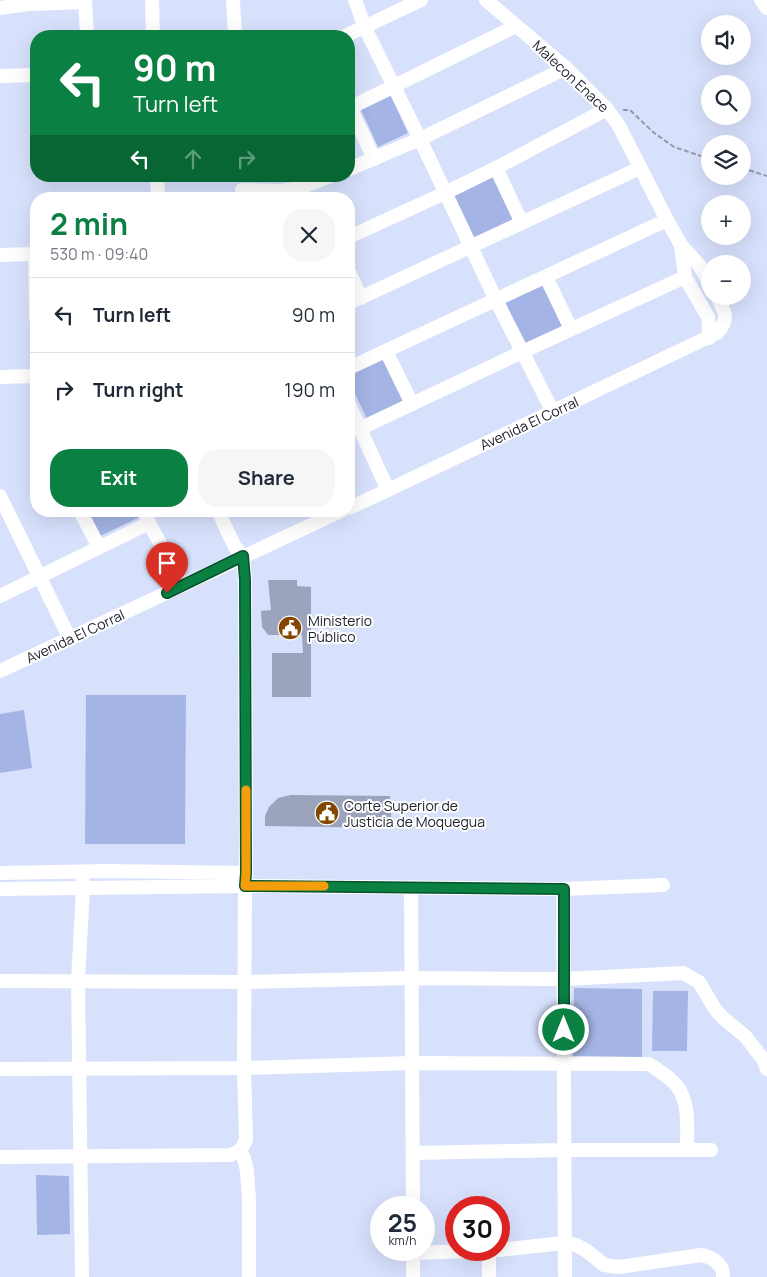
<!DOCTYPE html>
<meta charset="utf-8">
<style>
body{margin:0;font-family:Manrope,sans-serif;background:#f6f6f7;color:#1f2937;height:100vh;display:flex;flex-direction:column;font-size:19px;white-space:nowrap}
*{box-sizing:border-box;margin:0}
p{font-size:16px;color:#747a83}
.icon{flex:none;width:28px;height:28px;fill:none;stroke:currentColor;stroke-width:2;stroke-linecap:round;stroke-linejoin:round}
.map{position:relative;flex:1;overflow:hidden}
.details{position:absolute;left:30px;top:192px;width:325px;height:325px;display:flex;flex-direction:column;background:#fff;border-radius:20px;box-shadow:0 5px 20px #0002}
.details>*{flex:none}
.guide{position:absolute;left:30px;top:30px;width:325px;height:152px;border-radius:20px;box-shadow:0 5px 20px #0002;background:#0b8043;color:#fff;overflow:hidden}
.buttons{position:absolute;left:701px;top:15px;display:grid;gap:10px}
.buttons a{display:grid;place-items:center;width:50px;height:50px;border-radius:50%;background:#fff;box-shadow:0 5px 20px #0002;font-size:25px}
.speed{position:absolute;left:370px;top:1196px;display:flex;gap:10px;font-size:25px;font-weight:700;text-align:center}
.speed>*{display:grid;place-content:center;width:65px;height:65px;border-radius:50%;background:#fff;box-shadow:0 5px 20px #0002;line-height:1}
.speed small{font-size:12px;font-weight:400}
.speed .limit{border:8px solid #d22;background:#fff;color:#111}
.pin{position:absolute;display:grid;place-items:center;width:42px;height:42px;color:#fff;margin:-51px -21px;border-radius:50% 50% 50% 0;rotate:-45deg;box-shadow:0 0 5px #0007}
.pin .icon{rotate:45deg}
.me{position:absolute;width:55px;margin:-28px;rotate:0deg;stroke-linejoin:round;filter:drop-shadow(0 0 4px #0008)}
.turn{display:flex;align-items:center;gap:18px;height:105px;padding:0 20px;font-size:22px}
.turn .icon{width:65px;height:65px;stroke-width:2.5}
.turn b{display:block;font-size:35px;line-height:42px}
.lanes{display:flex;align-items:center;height:48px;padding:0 20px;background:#0003;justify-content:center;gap:25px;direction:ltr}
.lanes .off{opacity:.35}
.round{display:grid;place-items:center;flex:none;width:52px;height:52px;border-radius:20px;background:#f6f6f7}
.headline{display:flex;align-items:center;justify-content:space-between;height:85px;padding:0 20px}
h1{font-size:30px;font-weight:700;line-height:38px;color:#0b8043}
.action{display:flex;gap:10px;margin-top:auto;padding:10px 20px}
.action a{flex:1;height:58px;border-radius:20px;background:#0b8043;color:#fff;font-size:20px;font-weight:700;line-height:58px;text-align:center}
.action a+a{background:#f6f6f7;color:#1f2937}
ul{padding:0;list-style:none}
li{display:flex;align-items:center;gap:15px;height:75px;padding:0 20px;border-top:1px solid #e0e1e3}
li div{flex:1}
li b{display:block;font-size:19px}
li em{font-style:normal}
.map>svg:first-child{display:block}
</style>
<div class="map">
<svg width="767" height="1277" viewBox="0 0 767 1277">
<rect width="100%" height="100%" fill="#d8e1fc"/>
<g fill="#a4b4e4">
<path d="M391 96 408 133 378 147 361 110Z"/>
<path d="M494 172 517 221 473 243 448 195Z"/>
<path d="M544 280 567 328 523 348 500 302Z"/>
<path d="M382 357 404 402 367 419 349 381V374Z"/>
<path d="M83 511H140L142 516 96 538Z"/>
<path d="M86 695H186L185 844H85Z"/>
<path d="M24 710 32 768 0 773V714Z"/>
<path d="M574 988 642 989V1057L573 1056Z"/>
<path d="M653 991H688L687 1051H652Z"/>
<path d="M36 1175 69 1176 70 1234 37 1235Z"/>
</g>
<g fill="#9ba3bd">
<path d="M268 580H297V586L311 587V697H272V653H303L302 635H268L262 627 261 611 271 610Z"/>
<path d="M291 795 390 796 392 828 265 826V816L269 807 278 798Z"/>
</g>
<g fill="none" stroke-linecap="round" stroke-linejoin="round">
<g stroke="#939aae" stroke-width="2" stroke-dasharray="5 2.5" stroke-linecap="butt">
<path d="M623 110H630L653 132 674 147 710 159"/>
<path d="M742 168 767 176"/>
</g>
<g stroke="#fff" stroke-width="14">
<path d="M85 0 87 36"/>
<path d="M152 0 153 36"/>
<path d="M233 0 235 36"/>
<path d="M355 0 365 28 420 139 496 300 553 412"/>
<path d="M486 0 566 68 607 109 619 126 667 220 681 245 699 265 710 284"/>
<path d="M761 0 767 8"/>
<path d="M0 8 29 4 85 2"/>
<path d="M345 36 421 0"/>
<path d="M0 76 36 75"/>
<path d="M350 107 374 159"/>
<path d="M349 108 394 86 516 26"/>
<path d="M496 168 522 223"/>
<path d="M349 169 420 139 566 68"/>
<path d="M157 176 158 199"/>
<path d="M242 190 281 191 300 188 330 176"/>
<path d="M349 237 445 193 496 168 607 109"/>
<path d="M681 245 685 277 708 317 709 325V338"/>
<path d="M35 254 36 319"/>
<path d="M0 255 36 254"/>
<path d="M349 272 361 298"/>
<path d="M546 277 571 329"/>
<path d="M349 303 640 168"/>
<path d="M386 351 412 404"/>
<path d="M349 368 667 220"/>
<path d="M0 377 36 376"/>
<path d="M349 405 388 490"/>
<path d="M359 429 522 352 685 277"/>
<path d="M0 496 70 639"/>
<path d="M349 508 388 490 717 333C730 319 725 312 717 296"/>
<path d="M80 511 99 547"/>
<path d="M144 511 149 523 183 585"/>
<path d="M0 596 149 523"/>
<path d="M0 671 341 511"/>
<path d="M82 872 83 888 78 980 82 1277"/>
<path d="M0 873 109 871 246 873"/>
<path d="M411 887 413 1208"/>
<path d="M0 889 245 886 563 889 663 885"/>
<path d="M563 889 565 1277"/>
<path d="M0 981 244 982 411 978 564 979 683 973 699 982 715 1009 722 1017 745 1036 763 1059 767 1069"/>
<path d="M0 1069 244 1068 413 1063 649 1064C658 1070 670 1077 677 1086 690 1103 687 1129 687 1150"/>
<path d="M240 1151 244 1158 247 1171 249 1199V1277"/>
<path d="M413 1153 565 1150H711"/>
<path d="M0 1157 230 1155 240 1151 246 1140 244 1068 245 886 246 873 245 580 243 556 235 547 218 511"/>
<path d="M413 1250V1277"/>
<path d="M499 1250 564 1243 576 1245 587 1251 604 1265 619 1267 701 1255C712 1257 724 1264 723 1277"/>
<path d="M489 1251V1277"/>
<path d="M413 1253 498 1250"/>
</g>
</g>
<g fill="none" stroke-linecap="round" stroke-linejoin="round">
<g stroke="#07532c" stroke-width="12">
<path id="route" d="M167 593 243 556 245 580 246 873 245 886 564 889V1030"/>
</g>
<use href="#route" stroke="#0b8043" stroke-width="9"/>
<path stroke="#f59e0b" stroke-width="9" d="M246 790V873L245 886H324"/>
</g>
<defs>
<g id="civic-disc" transform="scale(1.25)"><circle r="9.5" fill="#824700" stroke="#fff"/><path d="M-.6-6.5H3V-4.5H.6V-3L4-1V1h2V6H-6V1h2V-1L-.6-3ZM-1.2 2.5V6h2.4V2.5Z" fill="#fff"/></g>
</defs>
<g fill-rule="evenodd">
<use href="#civic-disc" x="290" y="628"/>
<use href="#civic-disc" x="327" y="813"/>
</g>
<g text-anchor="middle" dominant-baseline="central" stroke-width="4" stroke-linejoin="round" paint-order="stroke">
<g font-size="14" fill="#20232d" stroke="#fff">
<text transform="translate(571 76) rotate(43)">Malecon Enace</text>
<text transform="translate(529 423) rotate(-25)">Avenida El Corral</text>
<text transform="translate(75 636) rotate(-25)">Avenida El Corral</text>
</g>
<g font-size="14" fill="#20232d" stroke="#fff" text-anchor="start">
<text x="308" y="620">Ministerio<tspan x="308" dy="16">Público</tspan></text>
<text x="344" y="805">Corte Superior de<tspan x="344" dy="16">Justicia de Moquegua</tspan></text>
</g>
</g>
</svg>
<div class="buttons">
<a><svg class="icon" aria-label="sound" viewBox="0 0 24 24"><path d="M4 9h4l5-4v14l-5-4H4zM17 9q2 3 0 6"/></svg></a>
<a><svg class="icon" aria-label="search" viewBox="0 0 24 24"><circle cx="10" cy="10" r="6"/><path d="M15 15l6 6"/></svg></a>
<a><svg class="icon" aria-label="layers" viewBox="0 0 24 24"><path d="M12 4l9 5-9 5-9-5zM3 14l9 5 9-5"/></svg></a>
<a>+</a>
<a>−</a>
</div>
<div class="speed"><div>25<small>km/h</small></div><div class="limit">30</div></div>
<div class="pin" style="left:167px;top:593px;background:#d93025"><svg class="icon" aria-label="arrive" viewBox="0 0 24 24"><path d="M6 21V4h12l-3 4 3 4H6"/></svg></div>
<svg class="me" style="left:564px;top:1030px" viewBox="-20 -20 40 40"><circle r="17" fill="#0b8043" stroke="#fff" stroke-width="3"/><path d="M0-11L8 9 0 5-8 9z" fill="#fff"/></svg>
<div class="guide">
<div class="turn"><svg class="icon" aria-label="left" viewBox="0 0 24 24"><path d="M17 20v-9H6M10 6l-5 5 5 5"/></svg><div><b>90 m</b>Turn left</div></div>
<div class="lanes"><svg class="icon" aria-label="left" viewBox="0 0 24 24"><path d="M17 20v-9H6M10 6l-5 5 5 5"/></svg><svg class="icon off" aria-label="ahead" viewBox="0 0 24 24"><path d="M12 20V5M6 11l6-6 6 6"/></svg><svg class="icon off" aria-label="right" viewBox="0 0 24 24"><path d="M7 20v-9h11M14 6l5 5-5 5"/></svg></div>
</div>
<section class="details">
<div class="headline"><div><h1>2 min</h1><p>530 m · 09:40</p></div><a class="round"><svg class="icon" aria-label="close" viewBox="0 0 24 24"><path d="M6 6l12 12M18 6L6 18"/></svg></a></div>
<ul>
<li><svg class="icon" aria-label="left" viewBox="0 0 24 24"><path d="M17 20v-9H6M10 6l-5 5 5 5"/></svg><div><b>Turn left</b></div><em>90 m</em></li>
<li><svg class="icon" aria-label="right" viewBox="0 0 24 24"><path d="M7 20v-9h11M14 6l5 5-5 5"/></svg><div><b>Turn right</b></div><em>190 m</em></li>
</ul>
<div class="action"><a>Exit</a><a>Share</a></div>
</section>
</div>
